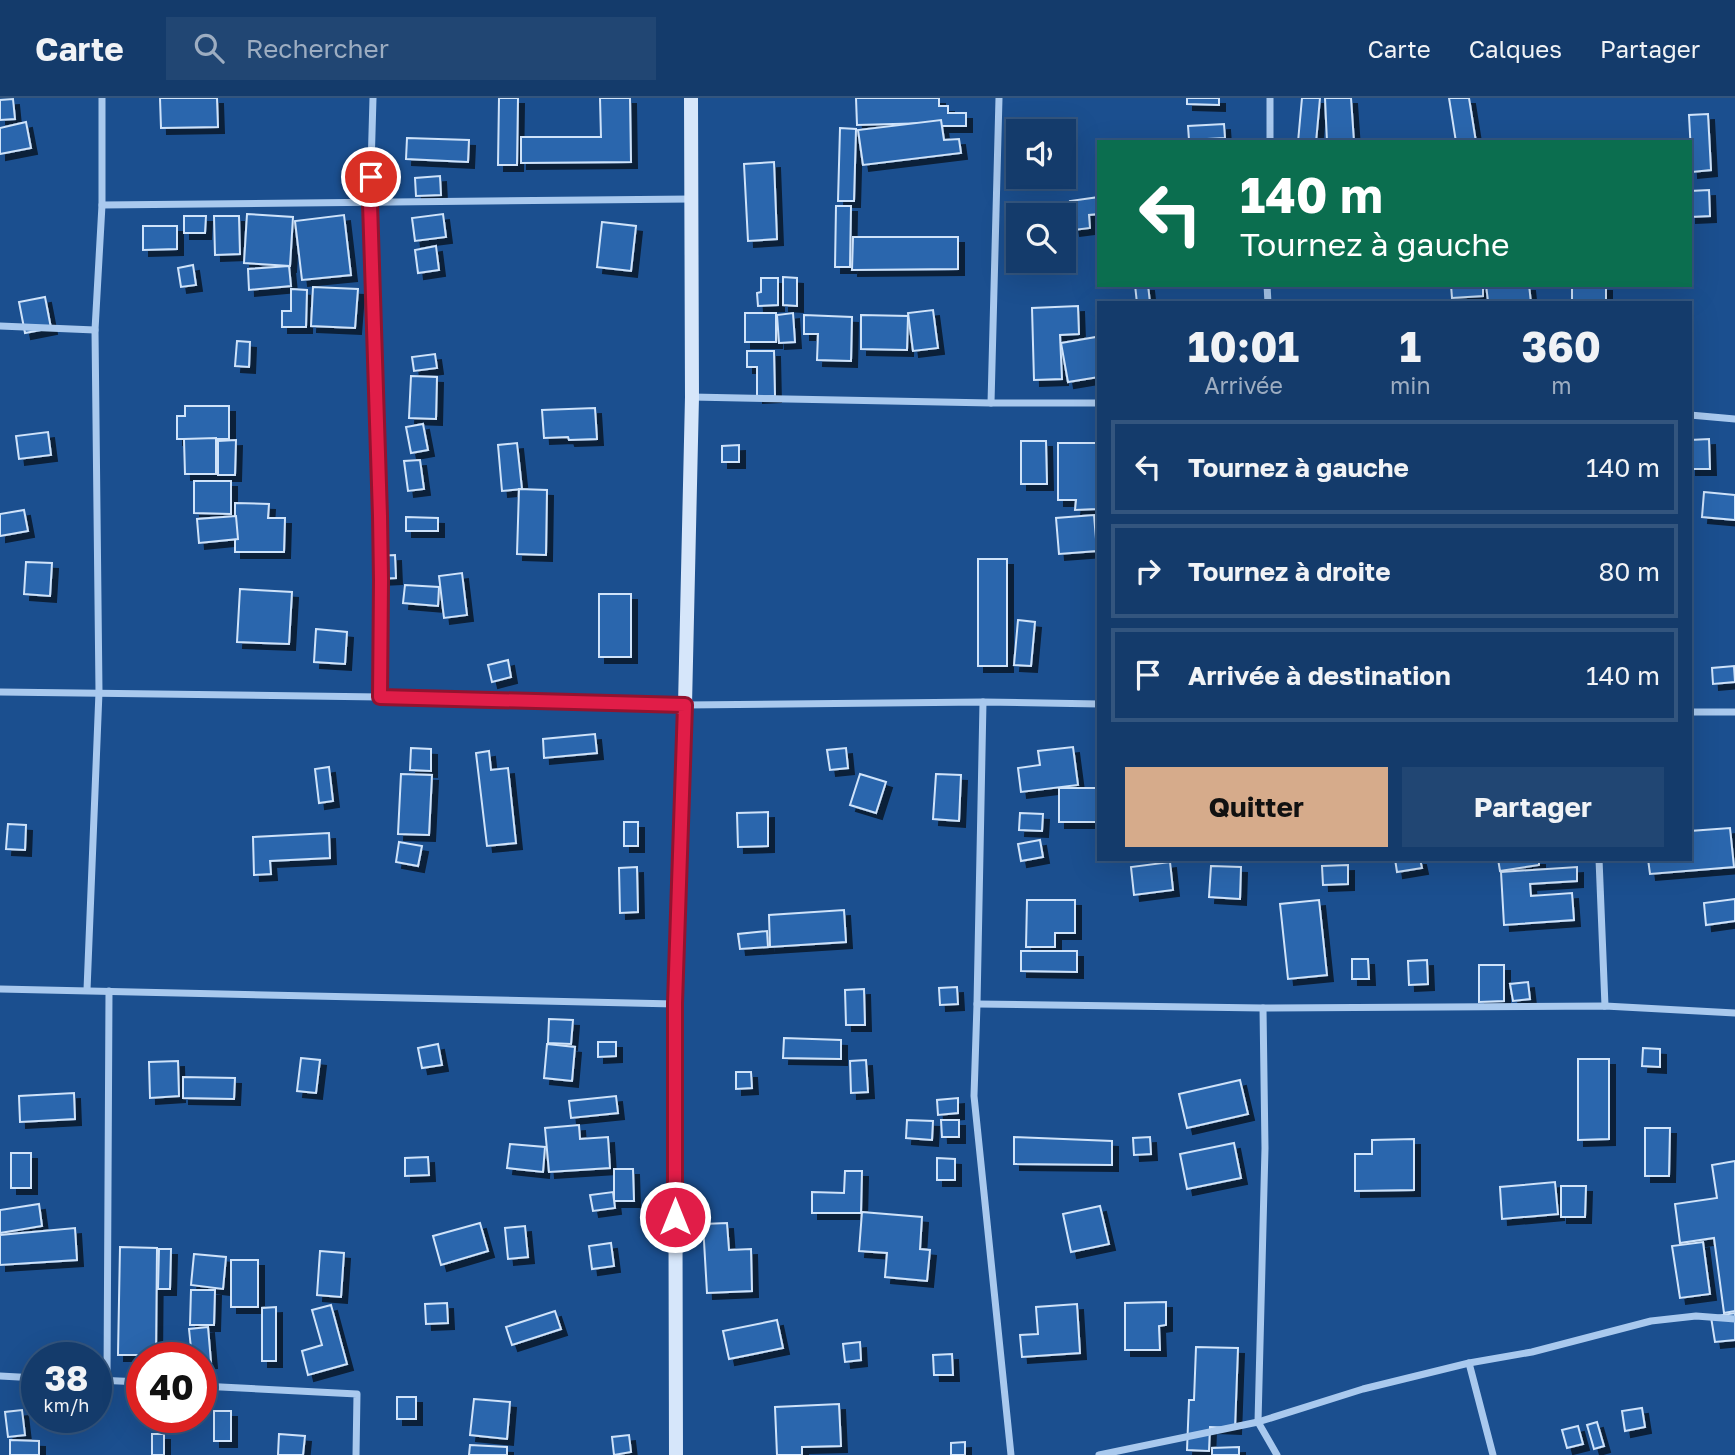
<!DOCTYPE html>
<html lang="fr">
<meta charset="utf-8">
<style>
body{margin:0;font-family:"Golos Text",sans-serif;background:#214673;color:#f1f3f6;height:100vh;display:flex;flex-direction:column;font-size:26px;white-space:nowrap}
*{box-sizing:border-box;margin:0}
p{font-size:23px;color:#9dadc1}
.icon{flex:none;width:38px;height:38px;fill:none;stroke:currentColor;stroke-width:2;stroke-linecap:round;stroke-linejoin:round}
.map{position:relative;flex:1;overflow:hidden}
.drawer{position:absolute;left:1097px;top:203px;width:595px;height:560px;display:flex;flex-direction:column;background:#143b6b;border-radius:0px;box-shadow:0 7px 28px #0002,0 0 0 2px #33557e}
.drawer>*{flex:none}
.guide{position:absolute;left:1097px;top:42px;width:595px;height:147px;border-radius:0px;box-shadow:0 7px 28px #0002,0 0 0 2px #33557e;background:#0b6e4f;color:#fff;overflow:hidden}
.tools{position:absolute;left:1006px;top:21px;display:grid;gap:14px}
.tools a{display:grid;place-items:center;width:70px;height:70px;border-radius:0px;background:#143b6b;box-shadow:0 7px 28px #0002,0 0 0 2px #33557e;font-size:35px}
.speed{position:absolute;left:21px;top:1244px;display:flex;gap:14px;font-size:35px;font-weight:700;text-align:center}
.speed>*{display:grid;place-content:center;width:91px;height:91px;border-radius:50%;background:#143b6b;box-shadow:0 7px 28px #0002,0 0 0 2px #33557e;line-height:1}
.speed small{font-size:18px;font-weight:400}
.speed .limit{border:10px solid #d22;background:#fff;color:#111}
.pin{position:absolute;display:grid;place-items:center;width:60px;height:60px;color:#fff;margin:-30px;border:4px solid #fff;border-radius:50%;box-shadow:0 2px 7px #0007}
.me{position:absolute;width:77px;margin:-38px;rotate:0deg;stroke-linejoin:round;filter:drop-shadow(0 0 5px #0008)}
.turn{display:flex;align-items:center;gap:24px;height:147px;padding:0 28px;font-size:32px}
.turn .icon{width:91px;height:91px;stroke-width:2.5}
.turn b{display:block;font-size:49px;line-height:60px}
.eta{display:flex;justify-content:space-evenly;align-items:center;height:119px;text-align:center}
.eta b{font-size:42px;font-weight:700;line-height:49px}
.primary-button{display:flex;gap:14px;margin-top:auto;padding:14px 28px}
.primary-button a{flex:1;height:80px;border-radius:0px;background:#d6ab8b;color:#111;font-size:28px;font-weight:700;line-height:80px;text-align:center}
.primary-button a+a{background:#214673;color:#f1f3f6}
ul{padding:0;list-style:none}
li{display:flex;align-items:center;gap:21px;height:94px;margin:0 14px 10px;padding:0 14px;border:4px solid #33557e;border-radius:0px}
li div{flex:1}
li b{display:block;font-size:26px}
li em{font-style:normal}
header{display:flex;align-items:center;gap:42px;box-sizing:border-box;height:98px;padding:0 35px;background:#143b6b;border-bottom:2px solid #33557e}
header strong{font-size:33px}
nav{display:flex;gap:38px;margin-inline-start:auto;font-size:24px}
.search{width:490px;height:63px;background:#214673;display:flex;align-items:center;gap:18px;box-sizing:border-box;padding:0 24px;border-radius:0px;color:#9dadc1;font-size:26px}
.map>svg:first-child{display:block}
</style>
<header>
<strong>Carte</strong>
<div class="search"><svg class="icon" aria-label="search" viewBox="0 0 24 24"><circle cx="10" cy="10" r="6"/><path d="M15 15l6 6"/></svg>Rechercher</div>
<nav><a>Carte</a><a>Calques</a><a>Partager</a></nav>
</header>
<div class="map">
<svg width="1735" height="1357" viewBox="0 0 1735 1357">
<defs>
<filter id="shadow"><feDropShadow dx="6" dy="6" stdDeviation="0" flood-color="#0009"/></filter>
</defs>
<rect width="100%" height="100%" fill="#1b4f8f"/>
<g fill="#2a66ad" stroke="#cfe3fa" stroke-width="2" filter="url(#shadow)">
<path d="M160 0H217L218 29 161 30Z"/>
<path d="M499 0H518L517 67H498Z"/>
<path d="M600 0H630L631 64 521 65V39H601Z"/>
<path d="M856 0H939V8H948V15H966V28H929V25L857 27Z"/>
<path d="M1187 0H1219V7L1187 6Z"/>
<path d="M1302 0H1320L1316 44H1298Z"/>
<path d="M1325 0H1351L1354 44H1327Z"/>
<path d="M1449 0H1469L1476 44H1456Z"/>
<path d="M13 1 15 21 0 22V2Z"/>
<path d="M1708 16 1711 72 1692 74 1689 17Z"/>
<path d="M941 22 944 42 959 41 961 55 863 67 858 32Z"/>
<path d="M26 24 31 50 0 56V30Z"/>
<path d="M1224 26 1225 40 1189 42 1188 28Z"/>
<path d="M840 30 856 31 854 103H838Z"/>
<path d="M407 40 469 42 468 64 406 61Z"/>
<path d="M774 64 777 141 748 143 744 66Z"/>
<path d="M440 78 441 97 416 98 415 80Z"/>
<path d="M1709 92 1710 118 1690 119V93Z"/>
<path d="M1099 99V116L1089 117 1090 130 1074 132 1070 103Z"/>
<path d="M836 108H851L850 169H835Z"/>
<path d="M247 116 293 119 290 168 244 165Z"/>
<path d="M443 116 446 139 415 143 412 120Z"/>
<path d="M344 117 351 177 302 182 295 123Z"/>
<path d="M184 118H206L205 135H184Z"/>
<path d="M214 118H239L240 156 215 157Z"/>
<path d="M602 124 636 128 631 173 597 169Z"/>
<path d="M143 128H177V151L143 152Z"/>
<path d="M853 139H958V171L852 172Z"/>
<path d="M436 148 439 172 418 175 415 152Z"/>
<path d="M193 167 196 187 181 189 178 170Z"/>
<path d="M289 168 291 188 249 192 248 171Z"/>
<path d="M783 179 797 180V208L783 207Z"/>
<path d="M761 180H778V207L758 208 757 195 761 194Z"/>
<path d="M1135 187H1148L1150 205H1137Z"/>
<path d="M1451 187H1483V198L1452 200Z"/>
<path d="M1486 187H1529L1531 205H1468L1488 203Z"/>
<rect x="1572" y="187" width="34" height="18"/>
<path d="M313 189 358 191 355 230 311 228Z"/>
<path d="M291 191 307 192 306 229H282V213H291Z"/>
<path d="M45 199 51 230 25 235 19 204Z"/>
<path d="M1078 208 1079 236 1060 237 1062 281 1034 282 1032 210Z"/>
<path d="M933 212 938 250 913 253 908 215Z"/>
<rect x="745" y="215" width="31" height="29"/>
<path d="M793 215 795 244 779 245 777 217Z"/>
<path d="M804 217 852 219 851 263 817 262 818 236H804Z"/>
<path d="M861 217 908 218 907 252 861 251Z"/>
<path d="M1096 239 1099 254V279L1068 284 1061 245Z"/>
<path d="M237 243 250 244 249 269 235 268Z"/>
<path d="M747 253H774L775 298 757 299V269H747Z"/>
<path d="M435 256 437 270 414 273 412 259Z"/>
<path d="M411 278 437 279 436 321 409 320Z"/>
<path d="M185 308H229V341H177V318H185Z"/>
<path d="M595 310 597 341 569 342 568 339 544 340 542 312Z"/>
<path d="M423 326 428 352 411 355 406 329Z"/>
<path d="M48 334 51 357 19 361 16 338Z"/>
<path d="M216 340V376H185L184 341Z"/>
<path d="M1709 341 1710 371H1690V342Z"/>
<path d="M236 342 235 377H218V343Z"/>
<path d="M1021 343H1046L1047 386H1021Z"/>
<path d="M517 345 522 391 502 393 498 347Z"/>
<path d="M1058 345H1096L1097 411 1075 412 1076 402H1058Z"/>
<path d="M739 347V364H722V348Z"/>
<path d="M420 362 424 391 408 393 404 363Z"/>
<path d="M194 383H231V416L194 415Z"/>
<path d="M519 391 547 392 546 457 517 456Z"/>
<path d="M1704 394 1735 397V422L1702 419Z"/>
<path d="M235 405 269 406 268 420H285L284 454H235Z"/>
<path d="M24 412 28 433 0 438V416Z"/>
<path d="M1094 417 1097 453 1059 456 1056 420Z"/>
<path d="M236 418 238 441 199 445 197 421Z"/>
<path d="M406 419 438 420V433H406Z"/>
<path d="M395 457 396 480 377 481 376 458Z"/>
<rect x="978" y="461" width="29" height="107"/>
<path d="M26 464 52 465 50 498 24 496Z"/>
<path d="M462 475 467 517 444 520 439 478Z"/>
<path d="M405 487 439 489 438 508 403 505Z"/>
<path d="M240 491 292 494 289 546 237 544Z"/>
<rect x="599" y="496" width="32" height="63"/>
<path d="M1018 522 1035 524 1031 568 1014 567Z"/>
<path d="M316 531 347 534 345 566 314 564Z"/>
<path d="M508 562 511 579 492 584 488 567Z"/>
<path d="M1734 568 1735 584 1713 586 1712 570Z"/>
<path d="M595 636 597 655 544 660 543 641Z"/>
<path d="M1073 649 1078 687 1021 694 1018 670 1040 667 1038 653Z"/>
<path d="M411 650 431 651V673L410 672Z"/>
<path d="M846 650 848 670 830 672 827 652Z"/>
<path d="M489 653 491 672 508 670 516 745 487 748 476 655Z"/>
<path d="M329 669 333 703 319 705 315 671Z"/>
<path d="M401 676 432 677 429 737 398 736Z"/>
<path d="M860 676 886 684 876 715 850 707Z"/>
<path d="M936 676 961 677 959 723 933 721Z"/>
<rect x="1059" y="690" width="40" height="34"/>
<path d="M768 714V748L738 749 737 715Z"/>
<path d="M1020 715 1043 716 1042 733 1019 732Z"/>
<rect x="624" y="724" width="14" height="24"/>
<path d="M8 726 26 727 25 752 6 751Z"/>
<path d="M1730 730 1734 769 1650 776 1648 761H1690V733Z"/>
<path d="M329 735 330 760 270 763 271 776 254 777 253 739Z"/>
<path d="M1040 742 1043 759 1021 763 1018 746Z"/>
<path d="M399 744 422 748 418 768 396 764Z"/>
<path d="M1395 761H1420L1422 770 1397 774Z"/>
<path d="M1498 761H1539V767L1500 773Z"/>
<path d="M1170 764 1173 792 1134 797 1131 769Z"/>
<path d="M1348 767V786L1323 787 1322 768Z"/>
<path d="M1211 768 1241 769 1240 801 1209 799Z"/>
<path d="M637 769 638 814 620 815 619 770Z"/>
<path d="M1577 769V783L1530 786 1531 798 1572 795 1574 822 1504 827 1501 774Z"/>
<path d="M1735 801V823L1706 827 1704 805Z"/>
<path d="M1027 802H1075V835H1055V849H1026Z"/>
<path d="M1319 802 1327 877 1288 881 1280 806Z"/>
<path d="M844 812 846 844 770 849 769 817Z"/>
<path d="M767 833 768 849 740 851 738 836Z"/>
<path d="M1021 853H1077V874L1021 873Z"/>
<path d="M1352 861H1368L1369 881H1352Z"/>
<path d="M1427 862 1428 886 1409 887 1408 863Z"/>
<path d="M1479 867H1504V903L1479 904Z"/>
<path d="M1528 884 1530 901 1513 903 1510 886Z"/>
<path d="M957 889 958 906 940 907 939 890Z"/>
<path d="M864 891 865 927H846L845 892Z"/>
<path d="M549 921 573 922 571 946 548 945Z"/>
<path d="M784 940 841 942V961L783 960Z"/>
<path d="M598 944H616V958L598 959Z"/>
<path d="M438 946 442 967 422 970 418 950Z"/>
<path d="M547 946 575 949 572 983 544 980Z"/>
<path d="M1643 950 1660 951V969L1642 968Z"/>
<path d="M301 960 320 962 316 995 297 993Z"/>
<path d="M1578 961H1609V1041L1578 1042Z"/>
<path d="M866 962 868 994 851 995 850 963Z"/>
<path d="M178 963 179 998 150 1000 149 964Z"/>
<path d="M736 974H751L752 990 736 991Z"/>
<path d="M183 979 235 980 234 1001 183 1000Z"/>
<path d="M1240 982 1248 1016 1187 1030 1179 996Z"/>
<path d="M74 995 75 1021 20 1024 19 998Z"/>
<path d="M616 998 618 1015 571 1020 569 1003Z"/>
<path d="M958 1000V1015L938 1017 937 1002Z"/>
<path d="M907 1022 933 1023 932 1042 906 1040Z"/>
<path d="M941 1022H959V1039H942Z"/>
<path d="M579 1027 580 1041 608 1039 610 1070 549 1074 545 1030Z"/>
<path d="M1645 1030H1670L1669 1078H1645Z"/>
<path d="M1014 1039 1112 1043V1067L1014 1066Z"/>
<path d="M1150 1039 1151 1056 1134 1057 1133 1040Z"/>
<path d="M1414 1041V1092L1355 1093V1056H1372V1042Z"/>
<path d="M1234 1045 1241 1080 1187 1091 1180 1056Z"/>
<path d="M510 1046 545 1049 543 1074 507 1070Z"/>
<rect x="11" y="1055" width="20" height="35"/>
<path d="M428 1059 429 1077 405 1078V1060Z"/>
<path d="M937 1060 955 1061V1082H937Z"/>
<path d="M1735 1063V1213L1724 1215 1714 1140 1680 1145 1675 1106 1717 1100 1712 1067Z"/>
<path d="M614 1071H633L634 1103H614Z"/>
<path d="M845 1073H862L861 1115H812V1094L844 1095Z"/>
<path d="M1555 1084 1558 1116 1502 1121 1500 1089Z"/>
<path d="M1561 1088H1586L1585 1119H1561Z"/>
<path d="M613 1094 615 1110 593 1113 590 1097Z"/>
<path d="M39 1106 42 1128 0 1135V1112Z"/>
<path d="M1100 1108 1109 1146 1071 1154 1063 1116Z"/>
<path d="M862 1114 922 1119 920 1151 930 1152 927 1183 885 1179 887 1155 859 1153Z"/>
<path d="M480 1125 488 1153 441 1167 433 1138Z"/>
<path d="M727 1125 729 1152 751 1151 752 1193 707 1195 703 1126Z"/>
<path d="M525 1128 528 1159 508 1161 505 1130Z"/>
<path d="M75 1130 77 1162 0 1167V1137Z"/>
<path d="M1703 1144 1710 1196 1680 1200 1672 1148Z"/>
<path d="M611 1145 614 1168 592 1171 589 1148Z"/>
<path d="M120 1149 157 1150 156 1257H118Z"/>
<path d="M159 1151H171L170 1191H158Z"/>
<path d="M320 1153 344 1155 341 1199 317 1197Z"/>
<path d="M194 1156 226 1159 223 1191 191 1187Z"/>
<rect x="231" y="1162" width="27" height="47"/>
<path d="M191 1192H215L214 1227H190Z"/>
<path d="M1166 1204V1227L1159 1228 1160 1252H1125V1205Z"/>
<path d="M447 1205 448 1225 426 1226 425 1206Z"/>
<path d="M1077 1206 1080 1255 1022 1259 1020 1237 1038 1236 1036 1209Z"/>
<path d="M331 1207 347 1266 308 1277 302 1253 322 1247 312 1212Z"/>
<path d="M276 1209V1263H262V1210Z"/>
<path d="M555 1213 561 1231 512 1247 506 1229Z"/>
<path d="M1735 1215V1242L1715 1244 1711 1219Z"/>
<path d="M777 1222 783 1250 729 1261 723 1233Z"/>
<path d="M208 1229 211 1264 201 1265V1260H192L189 1231Z"/>
<path d="M860 1244 861 1262 845 1264 843 1246Z"/>
<path d="M1196 1249 1238 1250 1235 1330 1210 1329 1209 1353 1187 1352 1189 1302H1194Z"/>
<path d="M952 1256 953 1277H934L933 1257Z"/>
<rect x="397" y="1299" width="19" height="22"/>
<path d="M474 1301 510 1304 507 1341 470 1337Z"/>
<path d="M839 1306 841 1348 802 1349V1357H777L775 1309Z"/>
<path d="M1642 1310 1645 1329 1625 1333 1622 1313Z"/>
<path d="M22 1312 25 1337 8 1339 5 1314Z"/>
<rect x="214" y="1313" width="17" height="30"/>
<path d="M1597 1324 1604 1348 1594 1351 1587 1327Z"/>
<path d="M1578 1328 1583 1346 1567 1350 1562 1332Z"/>
<rect x="152" y="1336" width="12" height="21"/>
<path d="M279 1336 305 1338 303 1357H278Z"/>
<path d="M629 1337 631 1354 614 1357 612 1339Z"/>
<path d="M10 1342 39 1343V1357H10Z"/>
<path d="M965 1344V1357H951V1345Z"/>
<path d="M470 1347 507 1349V1357H469Z"/>
<path d="M1239 1349V1357H1212V1350Z"/>
</g>
<g fill="none" stroke-linecap="round" stroke-linejoin="round">
<g stroke="#a9c9ee" stroke-width="7">
<path d="M373 0 370 105 381 482 380 599"/>
<path d="M1270 0V44"/>
<path d="M102 107 691 101"/>
<path d="M1267 187 1268 205"/>
<path d="M0 228 95 232"/>
<path d="M692 299 991 305H1099"/>
<path d="M991 305 999 0"/>
<path d="M1690 317 1735 321"/>
<path d="M0 594 380 599 685 607 983 604 1099 606"/>
<path d="M983 604 977 906 974 998 1011 1357"/>
<path d="M1690 614H1735"/>
<path d="M1599 761 1605 908"/>
<path d="M0 891 675 906"/>
<path d="M87 892 99 594 95 232 102 107V0"/>
<path d="M977 906 1263 910 1605 908 1735 915"/>
<path d="M1263 910 1265 1050 1258 1324 1277 1357"/>
<path d="M1469 1265 1493 1357"/>
<path d="M0 1278 37 1280"/>
<path d="M96 1282 142 1284"/>
<path d="M107 1283 109 893"/>
<path d="M201 1288 357 1296 356 1357"/>
<path d="M1099 1357 1258 1324 1363 1291 1469 1265 1532 1254 1651 1223 1696 1218 1735 1221"/>
</g>
<path stroke="#d6e6fa" stroke-width="14" d="M676 1357 675 906 685 607 692 299 691 0"/>
</g>
<g fill="none" stroke-linecap="round" stroke-linejoin="round">
<g stroke="#92132f" stroke-width="18">
<path id="route" d="M371 79 370 105 380 418 381 482 380 599 685 607 675 905V1119"/>
</g>
<use href="#route" stroke="#e11d48" stroke-width="12"/>
</g>
</svg>
<div class="tools">
<a><svg class="icon" aria-label="sound" viewBox="0 0 24 24"><path d="M4 9h4l5-4v14l-5-4H4zM17 9q2 3 0 6"/></svg></a>
<a><svg class="icon" aria-label="search" viewBox="0 0 24 24"><circle cx="10" cy="10" r="6"/><path d="M15 15l6 6"/></svg></a>
</div>
<div class="speed"><div>38<small>km/h</small></div><div class="limit">40</div></div>
<div class="pin" style="left:371px;top:79px;background:#d93025"><svg class="icon" aria-label="arrive" viewBox="0 0 24 24"><path d="M6 21V4h12l-3 4 3 4H6"/></svg></div>
<svg class="me" style="left:675px;top:1119px" viewBox="-20 -20 40 40"><circle r="17" fill="#e11d48" stroke="#fff" stroke-width="3"/><path d="M0-11L8 9 0 5-8 9z" fill="#fff"/></svg>
<div class="guide">
<div class="turn"><svg class="icon" aria-label="left" viewBox="0 0 24 24"><path d="M17 20v-9H6M10 6l-5 5 5 5"/></svg><div><b>140 m</b>Tournez à gauche</div></div>
</div>
<section class="drawer">
<div class="eta">
<div><b>10:01</b><p>Arrivée</p></div>
<div><b>1</b><p>min</p></div>
<div><b>360</b><p>m</p></div>
</div>
<ul>
<li><svg class="icon" aria-label="left" viewBox="0 0 24 24"><path d="M17 20v-9H6M10 6l-5 5 5 5"/></svg><div><b>Tournez à gauche</b></div><em>140 m</em></li>
<li><svg class="icon" aria-label="right" viewBox="0 0 24 24"><path d="M7 20v-9h11M14 6l5 5-5 5"/></svg><div><b>Tournez à droite</b></div><em>80 m</em></li>
<li><svg class="icon" aria-label="arrive" viewBox="0 0 24 24"><path d="M6 21V4h12l-3 4 3 4H6"/></svg><div><b>Arrivée à destination</b></div><em>140 m</em></li>
</ul>
<div class="primary-button"><a>Quitter</a><a>Partager</a></div>
</section>
</div>
